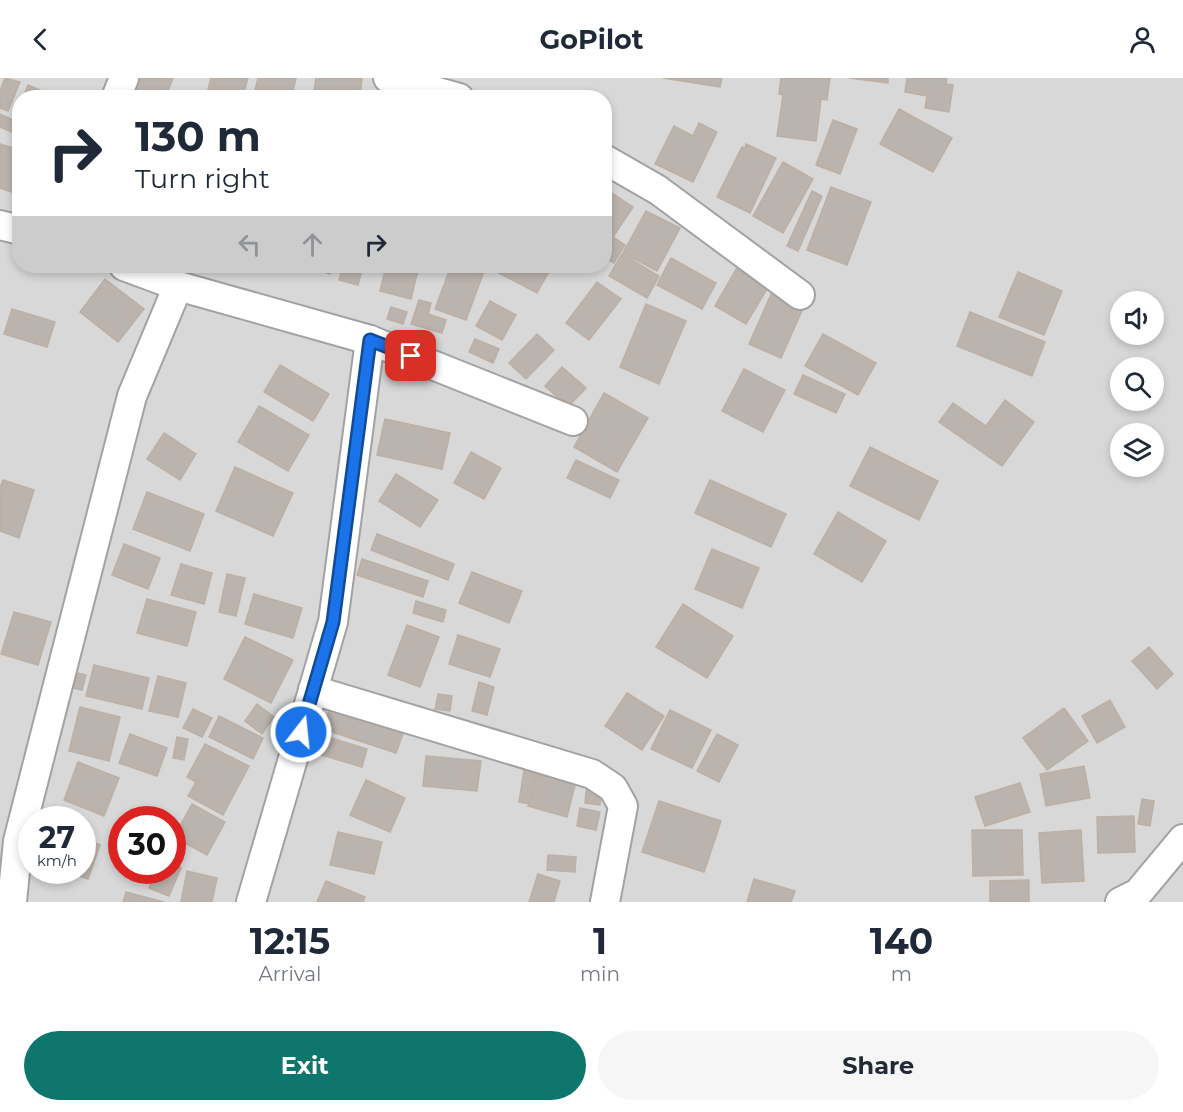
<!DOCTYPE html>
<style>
body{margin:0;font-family:Montserrat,sans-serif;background:#f6f6f7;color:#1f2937;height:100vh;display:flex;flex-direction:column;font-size:22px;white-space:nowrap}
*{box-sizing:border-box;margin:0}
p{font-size:20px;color:#747a83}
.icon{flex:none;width:33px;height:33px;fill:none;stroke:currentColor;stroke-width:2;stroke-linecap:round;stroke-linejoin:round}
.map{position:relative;height:824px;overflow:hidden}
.drawer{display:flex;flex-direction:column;background:#fff;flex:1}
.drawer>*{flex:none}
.guide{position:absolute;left:12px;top:12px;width:600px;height:183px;border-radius:24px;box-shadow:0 3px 9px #0003;background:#fff;color:#1f2937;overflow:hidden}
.tools{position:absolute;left:1110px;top:213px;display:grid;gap:12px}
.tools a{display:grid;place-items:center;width:54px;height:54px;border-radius:50%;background:#fff;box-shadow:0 3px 9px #0003;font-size:30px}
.speed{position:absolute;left:18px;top:728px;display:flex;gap:12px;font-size:30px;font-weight:700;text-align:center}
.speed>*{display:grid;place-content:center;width:78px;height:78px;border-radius:50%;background:#fff;box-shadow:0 3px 9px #0003;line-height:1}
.speed small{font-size:15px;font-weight:400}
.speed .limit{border:9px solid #d22;background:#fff;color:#111}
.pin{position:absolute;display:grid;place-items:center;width:51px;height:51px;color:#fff;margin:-26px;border-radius:12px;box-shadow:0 3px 9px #0006}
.me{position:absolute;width:66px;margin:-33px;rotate:16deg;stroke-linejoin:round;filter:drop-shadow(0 0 4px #0008)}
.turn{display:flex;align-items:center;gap:21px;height:126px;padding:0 24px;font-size:27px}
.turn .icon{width:78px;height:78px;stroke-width:2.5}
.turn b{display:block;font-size:42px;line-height:51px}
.lanes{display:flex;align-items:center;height:57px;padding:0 24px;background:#0003;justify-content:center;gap:30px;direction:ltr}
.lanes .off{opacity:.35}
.eta{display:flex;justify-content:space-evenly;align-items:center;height:102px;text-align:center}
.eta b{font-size:36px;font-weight:700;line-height:42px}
.primary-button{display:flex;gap:12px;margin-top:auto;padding:12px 24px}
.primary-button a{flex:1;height:69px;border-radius:36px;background:#0f766e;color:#fff;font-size:24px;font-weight:700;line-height:69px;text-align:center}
.primary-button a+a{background:#f6f6f7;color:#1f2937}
header{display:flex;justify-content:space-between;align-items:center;height:78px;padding:0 24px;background:#fff;font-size:27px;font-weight:700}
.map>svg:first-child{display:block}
</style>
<header><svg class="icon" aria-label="back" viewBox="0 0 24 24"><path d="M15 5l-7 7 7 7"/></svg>GoPilot<svg class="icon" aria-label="person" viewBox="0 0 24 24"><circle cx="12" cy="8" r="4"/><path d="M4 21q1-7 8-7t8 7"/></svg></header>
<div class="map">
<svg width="1183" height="824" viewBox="0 0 1183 824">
<rect width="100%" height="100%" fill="#ebe8e1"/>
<path fill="#d9d8d8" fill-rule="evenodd" d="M0 0H1183V824H0ZM20 20H604V188H20ZM1120 224H1154V256H1120ZM1120 290H1154V322H1120ZM1120 356H1154V388H1120ZM32 741H82V792H32ZM122 741H172V792H122Z"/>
<g fill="#bbb4ae" stroke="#bcafa4" stroke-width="1.5">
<path d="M5 0 20 4 8 33 0 30V13Z"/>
<path d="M138 0H173L165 20H148L132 13Z"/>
<path d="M211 0H248L242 20H206Z"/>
<path d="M258 0H296L291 20H253Z"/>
<path d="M316 0H362L360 20H313Z"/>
<path d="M663 0H722L720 9Z"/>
<path d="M781 0H830L827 22 821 21 816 63 777 58 783 17 779 16Z"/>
<path d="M849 0H888V5Z"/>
<path d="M907 0H947L946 6 953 7 949 34 925 30 927 18 905 14Z"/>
<path d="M28 7 58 20H23Z"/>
<path d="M20 27V51L16 49 14 55 0 49V36L13 42Z"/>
<path d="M899 31 952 60 933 94 880 66Z"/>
<path d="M833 42 857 51 840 96 816 87Z"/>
<path d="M699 45 717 54 693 104 655 86 674 48 693 58Z"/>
<path d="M0 66 20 72V117L0 110Z"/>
<path d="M746 66 776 80 750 135 717 119 742 69 745 70Z"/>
<path d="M783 84 813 101 783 155 753 138Z"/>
<path d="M831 109 871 124 847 187 807 172Z"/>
<path d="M604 110 633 129 613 159 625 167 614 185 604 178Z"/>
<path d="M812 113 822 118 798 173 787 168Z"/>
<path d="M646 133 680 150 657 193 623 175Z"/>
<path d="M622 176 659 198 647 220 609 198Z"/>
<path d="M671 180 716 205 702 231 657 207Z"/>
<path d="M306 188H333L330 196Z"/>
<path d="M343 188H363L358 207 339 202Z"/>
<path d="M386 188H419L411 221 380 213Z"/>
<path d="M451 188 483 196 466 242 435 231Z"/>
<path d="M501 188H552L537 215 497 194Z"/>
<path d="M738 188 770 206 746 246 715 228Z"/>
<path d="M1018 194 1062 213 1044 257 999 239Z"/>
<path d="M105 201 144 231 118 264 80 234Z"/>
<path d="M597 204 621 221 589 262 566 245Z"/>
<path d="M773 212 805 226 781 280 749 266Z"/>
<path d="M419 222 431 225 428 236 446 242 442 255 411 246Z"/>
<path d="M490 223 516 237 502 262 476 248Z"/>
<path d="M646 226 686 243 659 306 620 289Z"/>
<path d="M391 229 407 234 403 246 387 241Z"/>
<path d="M12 231 55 244 47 269 4 256Z"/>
<path d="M970 234 1045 264 1032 298 957 268Z"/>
<path d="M537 256 554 272 526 301 509 285Z"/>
<path d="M823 256 876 285 858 317 805 288Z"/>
<path d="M475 261 499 271 493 285 469 274Z"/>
<path d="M280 287 329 316 313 343 264 314Z"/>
<path d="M562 289 586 310 568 329 545 308Z"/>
<path d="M744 291 785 312 763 354 722 333Z"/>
<path d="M803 297 845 316 836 335 794 316Z"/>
<path d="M604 315 648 340 617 394 574 369Z"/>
<path d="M1005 322 1034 344 1002 388 939 344 953 325 986 348Z"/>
<path d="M259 328 309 357 288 393 238 364Z"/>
<path d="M385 341 450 355 442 391 377 377Z"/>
<path d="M164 355 196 376 180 402 147 381Z"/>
<path d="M870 369 938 403 919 442 850 408Z"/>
<path d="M471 374 501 390 484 421 454 405Z"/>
<path d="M576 382 619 402 610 420 567 400Z"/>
<path d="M235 389 293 415 273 458 216 433Z"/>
<path d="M396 396 438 422 420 449 379 423Z"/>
<path d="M3 402 34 412 19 460 0 453V410Z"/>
<path d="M710 402 786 436 771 469 695 435Z"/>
<path d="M147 414 204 436 190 473 133 451Z"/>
<path d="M838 434 886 463 862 504 814 476Z"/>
<path d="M377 456 454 486 448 502 371 472Z"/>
<path d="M124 466 160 480 148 511 112 497Z"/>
<path d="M712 471 759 490 742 530 695 511Z"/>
<path d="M362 481 428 503 423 519 357 497Z"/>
<path d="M181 486 212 495 204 526 171 517Z"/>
<path d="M472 494 522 513 509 545 459 525Z"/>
<path d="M227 496 245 500 236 538 219 534Z"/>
<path d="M254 516 302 530 293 560 245 546Z"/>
<path d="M147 521 196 534 187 568 137 555Z"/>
<path d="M416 523 446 532 443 544 413 535Z"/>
<path d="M683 526 733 558 707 600 656 569Z"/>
<path d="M14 534 51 544 38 587 1 576Z"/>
<path d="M407 547 439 559 420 609 388 597Z"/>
<path d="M458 557 500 571 490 599 449 586Z"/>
<path d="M245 559 293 582 271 625 224 601Z"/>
<path d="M1149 569 1173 596 1157 611 1132 583Z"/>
<path d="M94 587 149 600 142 631 86 618Z"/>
<path d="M77 595 86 597 82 612 73 610Z"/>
<path d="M158 598 186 605 178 639 149 633Z"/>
<path d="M479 604 494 609 487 637 472 633Z"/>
<path d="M627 615 664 638 642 672 605 648Z"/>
<path d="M438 616 452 618 450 633 435 631Z"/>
<path d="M1110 622 1125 649 1097 665 1082 638Z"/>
<path d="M332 624 406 648 396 675 323 651Z"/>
<path d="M257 626 274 639 262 656 245 643Z"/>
<path d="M80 629 120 639 109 683 69 673Z"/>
<path d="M1064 630 1088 663 1047 692 1023 660Z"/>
<path d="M193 631 212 640 202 659 183 650Z"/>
<path d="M670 632 711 652 692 690 651 671Z"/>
<path d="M219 638 263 660 253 681 209 659Z"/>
<path d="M130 656 167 670 157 698 119 685Z"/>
<path d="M717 656 738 667 719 704 697 693Z"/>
<path d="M321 657 367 671 362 689 315 675Z"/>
<path d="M177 659 188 661 184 682 173 680Z"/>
<path d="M205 666 249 688 223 737 188 718 196 704 187 699Z"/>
<path d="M426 678 481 683 477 713 423 708Z"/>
<path d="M78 684 119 700 104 738 64 722Z"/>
<path d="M525 686 557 691 552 729 519 724Z"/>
<path d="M1084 688 1090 720 1046 728 1040 696Z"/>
<path d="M548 693 563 698 561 703 575 707 567 739 528 728 537 697 547 699Z"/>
<path d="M366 702 405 720 390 754 350 737Z"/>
<path d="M587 705 602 707 600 727 585 725Z"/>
<path d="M1020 705 1030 734 985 748 975 719Z"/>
<path d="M1142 721 1154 723 1150 748 1138 746Z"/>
<path d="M659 723 721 743 704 794 642 774Z"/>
<path d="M192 726 225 744 207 777 174 759Z"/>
<path d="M580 730 600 734 596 752 577 748Z"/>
<path d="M1134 738 1135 774 1098 775 1097 739Z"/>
<path d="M972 752H1022L1023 797 973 798Z"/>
<path d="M1081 752 1084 803 1042 805 1039 755Z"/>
<path d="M338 754 382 764 374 796 330 787Z"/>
<path d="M82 760 100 767 88 801 63 792H82Z"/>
<path d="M548 777 576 779 575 794 547 792Z"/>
<path d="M172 786 181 790 169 818 149 810 157 792H172Z"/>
<path d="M187 793 217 800 212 824H181Z"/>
<path d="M538 796 560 803 554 824H529Z"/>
<path d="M754 801 795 813 791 824H747Z"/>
<path d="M1029 802V824H990V803Z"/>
<path d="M326 803 365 819 363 824H317Z"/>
<path d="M126 814 164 824H123Z"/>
</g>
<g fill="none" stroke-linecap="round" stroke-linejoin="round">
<g stroke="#a2a2a2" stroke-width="32">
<g id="minor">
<path d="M388 0 459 20"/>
<path d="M116 20 124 0"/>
<path d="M604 81 658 112 800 217"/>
<path d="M0 147 20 152"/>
<path d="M124 188 178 208 370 262 573 343"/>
<path d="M313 612 592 696 613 710 623 728 605 824"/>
<path d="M12 824 18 763 132 318 178 208"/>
<path d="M251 824 333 544 370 262"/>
<path d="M1120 824 1138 815 1183 761"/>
</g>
</g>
<use href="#minor" stroke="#fff" stroke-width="28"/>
</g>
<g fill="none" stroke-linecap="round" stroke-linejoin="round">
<g stroke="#114b97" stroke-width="15">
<path id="route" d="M301 654 333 544 370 262 411 278"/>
</g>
<use href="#route" stroke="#1a73e8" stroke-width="10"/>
</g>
</svg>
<div class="tools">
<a><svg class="icon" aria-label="sound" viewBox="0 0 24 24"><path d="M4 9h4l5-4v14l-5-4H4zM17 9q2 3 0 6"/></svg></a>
<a><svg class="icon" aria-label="search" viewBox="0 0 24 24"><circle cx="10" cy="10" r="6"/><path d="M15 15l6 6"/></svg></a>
<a><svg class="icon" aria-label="layers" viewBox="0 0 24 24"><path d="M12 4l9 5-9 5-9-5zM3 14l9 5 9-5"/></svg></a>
</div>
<div class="speed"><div>27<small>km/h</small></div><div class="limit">30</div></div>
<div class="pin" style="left:411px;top:278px;background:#d93025"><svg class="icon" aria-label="arrive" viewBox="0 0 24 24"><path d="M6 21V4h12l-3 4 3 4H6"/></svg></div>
<svg class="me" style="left:301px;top:654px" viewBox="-20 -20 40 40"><circle r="17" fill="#1a73e8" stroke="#fff" stroke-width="3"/><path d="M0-11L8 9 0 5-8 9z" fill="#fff"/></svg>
<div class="guide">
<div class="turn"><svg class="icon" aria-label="right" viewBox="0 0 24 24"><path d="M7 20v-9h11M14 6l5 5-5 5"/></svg><div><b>130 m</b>Turn right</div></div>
<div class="lanes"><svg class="icon off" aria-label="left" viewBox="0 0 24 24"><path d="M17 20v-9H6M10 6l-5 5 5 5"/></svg><svg class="icon off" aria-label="ahead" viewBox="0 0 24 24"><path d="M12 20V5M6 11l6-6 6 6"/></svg><svg class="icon" aria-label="right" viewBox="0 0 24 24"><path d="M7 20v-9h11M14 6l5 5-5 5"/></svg></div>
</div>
</div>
<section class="drawer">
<div class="eta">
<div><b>12:15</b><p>Arrival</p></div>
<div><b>1</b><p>min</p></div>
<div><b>140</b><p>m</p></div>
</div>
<div class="primary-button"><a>Exit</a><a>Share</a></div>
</section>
